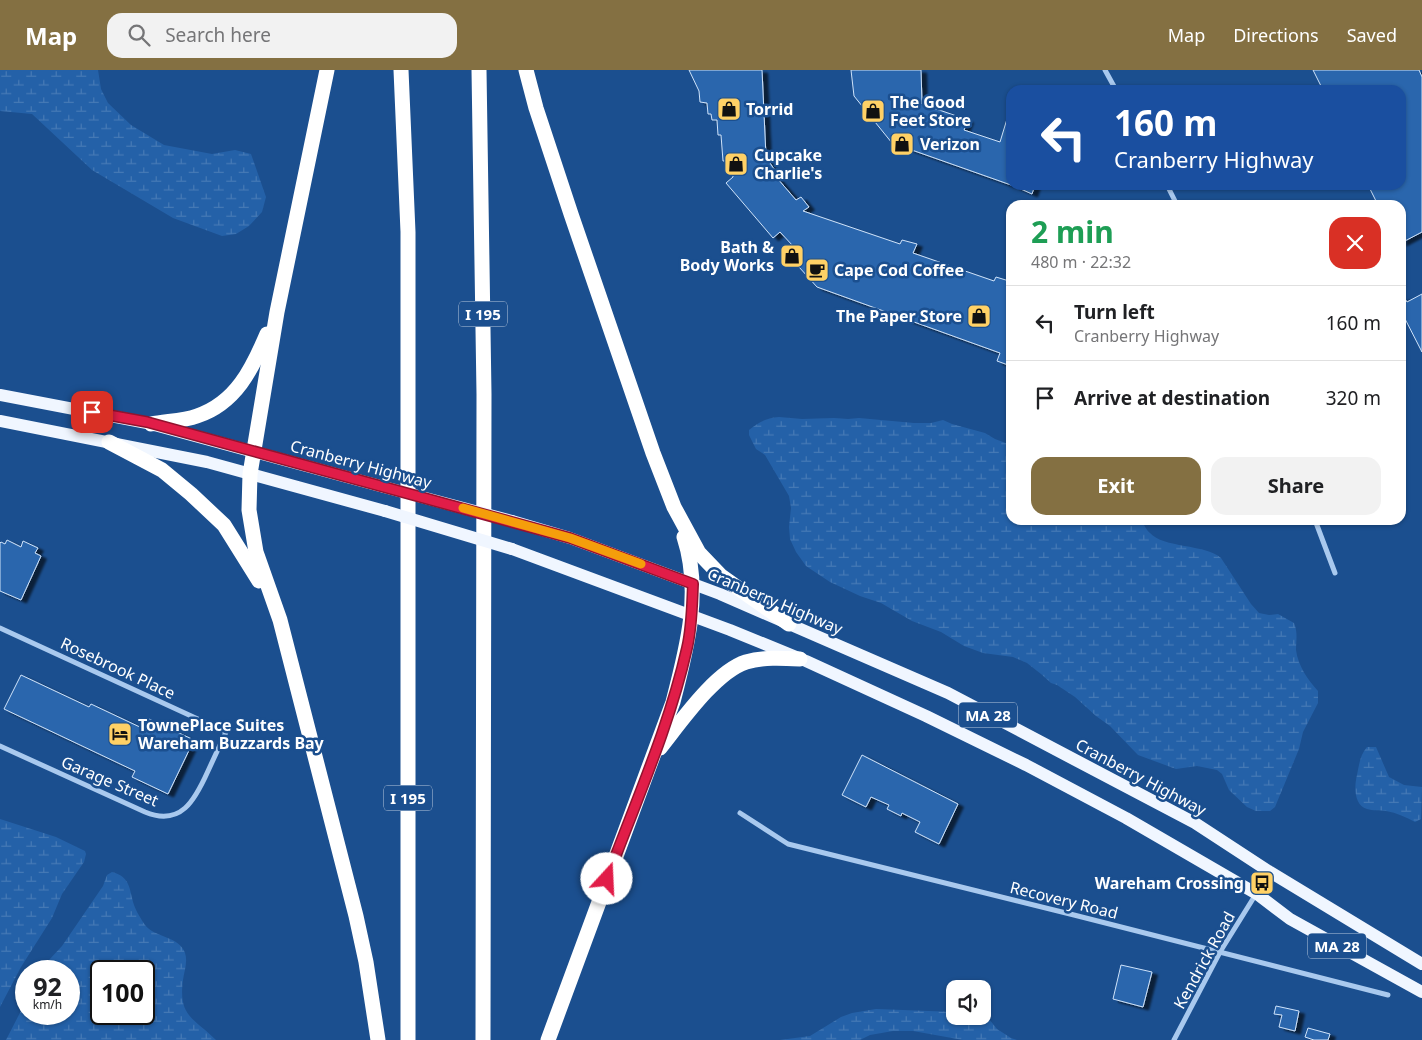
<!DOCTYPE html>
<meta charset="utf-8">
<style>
body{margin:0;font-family:"Noto Sans",sans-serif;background:#f2f2f2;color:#202124;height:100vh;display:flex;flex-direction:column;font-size:19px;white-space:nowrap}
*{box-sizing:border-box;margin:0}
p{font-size:16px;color:#757577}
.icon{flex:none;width:28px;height:28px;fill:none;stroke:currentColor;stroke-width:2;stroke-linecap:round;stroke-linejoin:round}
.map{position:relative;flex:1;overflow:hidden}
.drawer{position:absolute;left:1006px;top:130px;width:400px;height:325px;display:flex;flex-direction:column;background:#fff;border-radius:15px;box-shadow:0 1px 4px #0004}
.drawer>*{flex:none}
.hud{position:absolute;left:1006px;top:15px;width:400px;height:105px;border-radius:15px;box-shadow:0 1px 4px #0004;background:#1a4fa0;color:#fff;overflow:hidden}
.fabs{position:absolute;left:946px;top:910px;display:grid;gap:10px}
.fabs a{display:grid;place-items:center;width:45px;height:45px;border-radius:10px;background:#fff;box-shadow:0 1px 4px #0004;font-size:25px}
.speed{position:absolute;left:15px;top:890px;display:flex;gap:10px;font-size:25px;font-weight:700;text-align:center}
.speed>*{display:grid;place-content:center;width:65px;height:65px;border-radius:50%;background:#fff;box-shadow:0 1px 4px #0004;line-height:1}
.speed small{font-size:12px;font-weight:400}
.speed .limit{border:2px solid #111;border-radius:8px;background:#fff;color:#111}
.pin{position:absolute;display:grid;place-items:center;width:42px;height:42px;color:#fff;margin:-21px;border-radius:10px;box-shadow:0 2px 8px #0006}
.me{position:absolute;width:55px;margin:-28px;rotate:20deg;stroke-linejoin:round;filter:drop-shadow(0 0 4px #0008)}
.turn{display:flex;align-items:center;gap:18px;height:105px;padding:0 25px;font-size:22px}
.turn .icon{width:65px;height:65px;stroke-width:2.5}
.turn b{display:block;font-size:35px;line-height:42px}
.round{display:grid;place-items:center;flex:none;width:52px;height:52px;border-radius:15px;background:#f2f2f2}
.overview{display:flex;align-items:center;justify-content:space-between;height:85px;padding:0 25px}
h1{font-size:30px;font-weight:700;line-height:38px;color:#1e9e55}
.button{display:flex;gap:10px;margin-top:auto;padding:10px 25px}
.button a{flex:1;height:58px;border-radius:15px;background:#847042;color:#fff;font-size:20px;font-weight:700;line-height:58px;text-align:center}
.button a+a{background:#f2f2f2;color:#202124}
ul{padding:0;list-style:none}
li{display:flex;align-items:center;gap:15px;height:75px;padding:0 25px;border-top:1px solid #e0e0e0}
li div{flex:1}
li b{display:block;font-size:19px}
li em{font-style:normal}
header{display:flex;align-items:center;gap:30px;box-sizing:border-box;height:70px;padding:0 25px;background:#847042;color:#fff}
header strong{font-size:24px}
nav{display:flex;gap:28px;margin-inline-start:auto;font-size:18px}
.search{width:350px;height:45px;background:#f2f2f2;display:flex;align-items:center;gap:12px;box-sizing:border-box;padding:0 18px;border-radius:15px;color:#757577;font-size:19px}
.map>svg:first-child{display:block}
</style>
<header>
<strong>Map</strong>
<div class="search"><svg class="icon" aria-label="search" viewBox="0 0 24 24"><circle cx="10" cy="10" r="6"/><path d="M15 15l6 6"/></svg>Search here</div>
<nav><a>Map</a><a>Directions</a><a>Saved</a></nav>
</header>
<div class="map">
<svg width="1422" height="970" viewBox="0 0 1422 970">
<defs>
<pattern id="wetland-marsh" width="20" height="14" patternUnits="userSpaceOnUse" patternTransform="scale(1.25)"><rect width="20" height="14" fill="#2461a8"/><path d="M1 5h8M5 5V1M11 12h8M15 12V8" fill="none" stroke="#4579b5"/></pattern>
<filter id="shadow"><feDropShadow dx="5.5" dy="3" stdDeviation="1" flood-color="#0009"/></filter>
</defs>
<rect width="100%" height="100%" fill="#1b4f8f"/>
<g fill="url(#wetland-marsh)" fill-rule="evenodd">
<path d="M0 0H98L101 19 108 33 131 55 164 75 212 84 235 80 251 84 266 127 262 142 249 156 236 164 222 166 173 148 92 100 32 44 0 41Z"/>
<path d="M779 347 802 349 834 348 848 349 859 348 914 353H931L943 350 952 354 985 363 995 369 1011 375V450H1141C1144 454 1146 460 1150 463 1163 478 1205 474 1221 488L1251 534 1259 543 1269 545 1278 544 1294 553C1298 563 1296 570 1296 580 1298 596 1308 610 1318 621V633L1303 662 1299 679 1275 737 1270 741H1256L1247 737 1229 720 1222 704 1217 700 1197 696 1176 699 1138 685 1110 656 1096 646 1075 627 1057 615 1051 613 1041 604 1027 593 1013 587 983 583 964 576 941 562 912 551 881 533 860 526 830 512 806 496 796 482 790 469 789 457 791 438 789 426 765 385 756 379 749 365V360C759 352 766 348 779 347Z"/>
<path d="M1367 677H1376L1389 707 1404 715 1422 717 1421 749 1415 752C1406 747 1397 743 1386 741 1380 740 1373 741 1367 739 1354 735 1354 717 1357 705 1359 695 1360 685 1367 677Z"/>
<path d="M0 749 56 767 85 781 86 784 84 792 62 824 52 848 21 897 0 937Z"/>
<path d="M112 802C131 807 129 819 134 835 136 841 141 849 145 855 155 868 179 866 185 883 188 892 184 902 183 910 178 947 194 948 216 970H6L26 931V944H69V901H43L49 890 62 876 103 816 107 805ZM144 901V944H101V901Z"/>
<path d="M876 939 955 942V946H982L989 949 997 959 1011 968 1017 970H963L913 961H893L870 965 860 970H780L810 966 841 947 852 943Z"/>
</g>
<g fill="#2a66ad" stroke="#cfe3fa" filter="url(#shadow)">
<path d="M689 0H762L766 87 774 99 771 101 796 130 801 127 809 137 803 141 900 174 902 170 917 174 913 183 994 211 996 207 1009 211 1007 217 1011 218V296L997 291 1000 283 817 217 790 187 793 176 780 162 773 168 726 113 733 107 732 91H723L721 65H718L717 50H712L711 44H708L707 33 700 32 699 21Z"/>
<path d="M851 0H921L922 34 968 50 964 60 1000 72 1007 49 1011 50V115L892 73 854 26Z"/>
<path d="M1313 0H1419L1422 7V162L1401 173V135H1378L1368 115H1401V20H1323Z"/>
<path d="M1012 115H1035L1032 124Z"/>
<path d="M1422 224V282L1402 243H1401V229L1404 227 1407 232Z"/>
<path d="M7 470 21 477 23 471 38 478 35 483 41 486 21 530 0 521V473L1 472 5 474Z"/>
<path d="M21 605 89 637 91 634 144 659 149 649 194 670 168 724 132 707 135 701 4 639Z"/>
<path d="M862 685 958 734 939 774 915 762 920 752 902 743 901 746 887 739 889 735 871 727 866 737 842 725Z"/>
<path d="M1121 895 1152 902 1143 937 1113 929Z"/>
<path d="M1276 936 1299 941 1295 961 1279 957 1282 945 1274 944Z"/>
<path d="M1308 958 1330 964 1328 970H1314L1305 967Z"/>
</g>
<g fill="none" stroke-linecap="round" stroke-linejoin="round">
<g stroke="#a9c9ee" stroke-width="5">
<path d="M1105 0 1116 20"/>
<path d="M1167 115 1177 135"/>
<path d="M1315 450 1335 503"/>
<path d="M0 558 226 662C220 675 214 688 208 701 195 730 181 757 145 742L0 676"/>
<path d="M740 743 788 774 1074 845 1388 925"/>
<path d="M1174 970 1220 882 1269 803"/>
</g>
<g stroke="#f0f6ff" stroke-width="12">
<path d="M0 325 147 353 384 417"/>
<path d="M0 351 207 392 385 441"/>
<path d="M512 451 570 468 720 524 948 623 1195 753 1270 802 1422 894"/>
<path d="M512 479 730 560 806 591 926 646 1026 695 1126 748 1257 824 1290 849 1422 922"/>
</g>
<g stroke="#fff" stroke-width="15">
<path d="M327 0 277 242 250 404 249 440 256 482 280 550 356 846 366 892 378 970"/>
<path d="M401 0 408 162V970"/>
<path d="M479 0 484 324 483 970"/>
<path d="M526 0 536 38 571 144 653 383 674 437 699 483 721 506 789 554"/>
<path d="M151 354C166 351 183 351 197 346 236 333 252 299 267 264"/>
<path d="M109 372 162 400 191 424 224 455 259 511"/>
<path d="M660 678C680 653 715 602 746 592 763 587 782 588 800 589"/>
<path d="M548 970 673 632C687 578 702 522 684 467"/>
</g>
<g stroke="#f0f6ff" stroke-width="12">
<path d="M384 417 512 451"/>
<path d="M385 441 512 479"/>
</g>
</g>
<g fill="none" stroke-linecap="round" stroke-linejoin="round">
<g stroke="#92132f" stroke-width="12">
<path id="route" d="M92 342 147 352 570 468 693 514C692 535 692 557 687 578 669 658 635 733 607 809"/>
</g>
<use href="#route" stroke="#e11d48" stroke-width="9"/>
<path stroke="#f59e0b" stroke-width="9" d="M463 438 570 468 641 494"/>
</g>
<defs>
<g id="shop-square" transform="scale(1.25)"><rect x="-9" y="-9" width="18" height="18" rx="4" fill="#ffd166" stroke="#1b4f8f"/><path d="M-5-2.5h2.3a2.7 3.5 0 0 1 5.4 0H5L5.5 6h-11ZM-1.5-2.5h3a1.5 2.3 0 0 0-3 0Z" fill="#111"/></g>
<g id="cafe-square" transform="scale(1.25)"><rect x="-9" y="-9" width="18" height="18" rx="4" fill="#ffd166" stroke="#1b4f8f"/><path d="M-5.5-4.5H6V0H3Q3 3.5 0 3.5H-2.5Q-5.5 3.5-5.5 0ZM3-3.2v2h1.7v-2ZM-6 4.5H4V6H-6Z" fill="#111"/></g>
<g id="hotel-square" transform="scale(1.25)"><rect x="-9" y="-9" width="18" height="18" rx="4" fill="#ffd166" stroke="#1b4f8f"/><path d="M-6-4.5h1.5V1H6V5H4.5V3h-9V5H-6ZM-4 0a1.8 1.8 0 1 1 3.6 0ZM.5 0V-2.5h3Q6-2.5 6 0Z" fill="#111"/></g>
<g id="bus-square" transform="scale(1.25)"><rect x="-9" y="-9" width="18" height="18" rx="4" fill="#ffd166" stroke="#1b4f8f"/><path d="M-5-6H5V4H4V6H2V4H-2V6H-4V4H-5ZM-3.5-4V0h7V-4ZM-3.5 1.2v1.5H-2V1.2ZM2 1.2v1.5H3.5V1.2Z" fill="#111"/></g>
</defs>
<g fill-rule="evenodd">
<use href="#shop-square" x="729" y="39"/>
<use href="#shop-square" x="873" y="41"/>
<use href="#shop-square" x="902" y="74"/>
<use href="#shop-square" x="736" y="94"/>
<use href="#shop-square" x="792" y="186"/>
<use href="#cafe-square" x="817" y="200"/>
<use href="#shop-square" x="979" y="246"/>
<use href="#hotel-square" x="120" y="664"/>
<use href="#bus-square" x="1262" y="813"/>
</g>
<g text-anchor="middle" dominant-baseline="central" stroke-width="5" stroke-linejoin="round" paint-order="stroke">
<g fill="#1b4f8f" stroke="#bbcadd" stroke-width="1">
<rect x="459" y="231.5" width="48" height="25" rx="4"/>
<rect x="959" y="632.5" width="58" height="25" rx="4"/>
<rect x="384" y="715.5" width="48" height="25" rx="4"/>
<rect x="1308" y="863.5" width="58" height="25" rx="4"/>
</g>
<g font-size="15" font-weight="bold" fill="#fff">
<text x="483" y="244">I 195</text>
<text x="988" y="645">MA 28</text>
<text x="408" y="728">I 195</text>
<text x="1337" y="876">MA 28</text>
</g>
<g font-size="16" font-weight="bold" fill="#fff" stroke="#1b4f8f" text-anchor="start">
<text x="890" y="32">The Good<tspan x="890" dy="18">Feet Store</tspan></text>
<text x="746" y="39">Torrid</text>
<text x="920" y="74">Verizon</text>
<text x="754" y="85">Cupcake<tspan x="754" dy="18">Charlie's</tspan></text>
<text x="774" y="177" text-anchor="end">Bath &amp;<tspan x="774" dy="18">Body Works</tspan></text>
<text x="834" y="200">Cape Cod Coffee</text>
<text x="962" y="246" text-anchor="end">The Paper Store</text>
<text x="138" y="655">TownePlace Suites<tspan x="138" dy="18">Wareham Buzzards Bay</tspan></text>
<text x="1244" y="813" text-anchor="end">Wareham Crossing</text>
</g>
<g font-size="16" fill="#fff" stroke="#1b4f8f">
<text transform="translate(361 394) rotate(15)">Cranberry Highway</text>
<text transform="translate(775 531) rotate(23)">Cranberry Highway</text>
<text transform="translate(118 598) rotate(25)">Rosebrook Place</text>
<text transform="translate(1141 707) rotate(28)">Cranberry Highway</text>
<text transform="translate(110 711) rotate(23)">Garage Street</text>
<text transform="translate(1064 830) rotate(14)">Recovery Road</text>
<text transform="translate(1204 890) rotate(-61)">Kendrick Road</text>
</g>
</g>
</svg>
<div class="fabs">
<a><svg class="icon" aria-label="sound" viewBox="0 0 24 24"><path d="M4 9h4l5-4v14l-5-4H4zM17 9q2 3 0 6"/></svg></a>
</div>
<div class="speed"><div>92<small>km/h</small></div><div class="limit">100</div></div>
<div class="pin" style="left:92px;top:342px;background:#d93025"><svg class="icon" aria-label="arrive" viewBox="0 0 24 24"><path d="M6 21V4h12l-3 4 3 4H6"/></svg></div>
<svg class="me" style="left:607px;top:809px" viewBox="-20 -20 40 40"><circle r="19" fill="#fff"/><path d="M0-13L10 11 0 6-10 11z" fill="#e11d48"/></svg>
<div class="hud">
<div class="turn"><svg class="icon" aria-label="left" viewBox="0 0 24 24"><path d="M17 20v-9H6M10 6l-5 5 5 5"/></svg><div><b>160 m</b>Cranberry Highway</div></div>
</div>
<section class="drawer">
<div class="overview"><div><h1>2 min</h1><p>480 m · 22:32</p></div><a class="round" style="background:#d93025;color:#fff"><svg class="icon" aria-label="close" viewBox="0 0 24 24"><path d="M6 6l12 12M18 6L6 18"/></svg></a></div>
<ul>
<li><svg class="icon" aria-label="left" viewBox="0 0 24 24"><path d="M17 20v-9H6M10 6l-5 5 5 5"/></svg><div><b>Turn left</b><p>Cranberry Highway</p></div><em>160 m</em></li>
<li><svg class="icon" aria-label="arrive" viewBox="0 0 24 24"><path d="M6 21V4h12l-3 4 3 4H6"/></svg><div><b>Arrive at destination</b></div><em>320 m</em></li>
</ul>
<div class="button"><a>Exit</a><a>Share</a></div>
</section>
</div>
